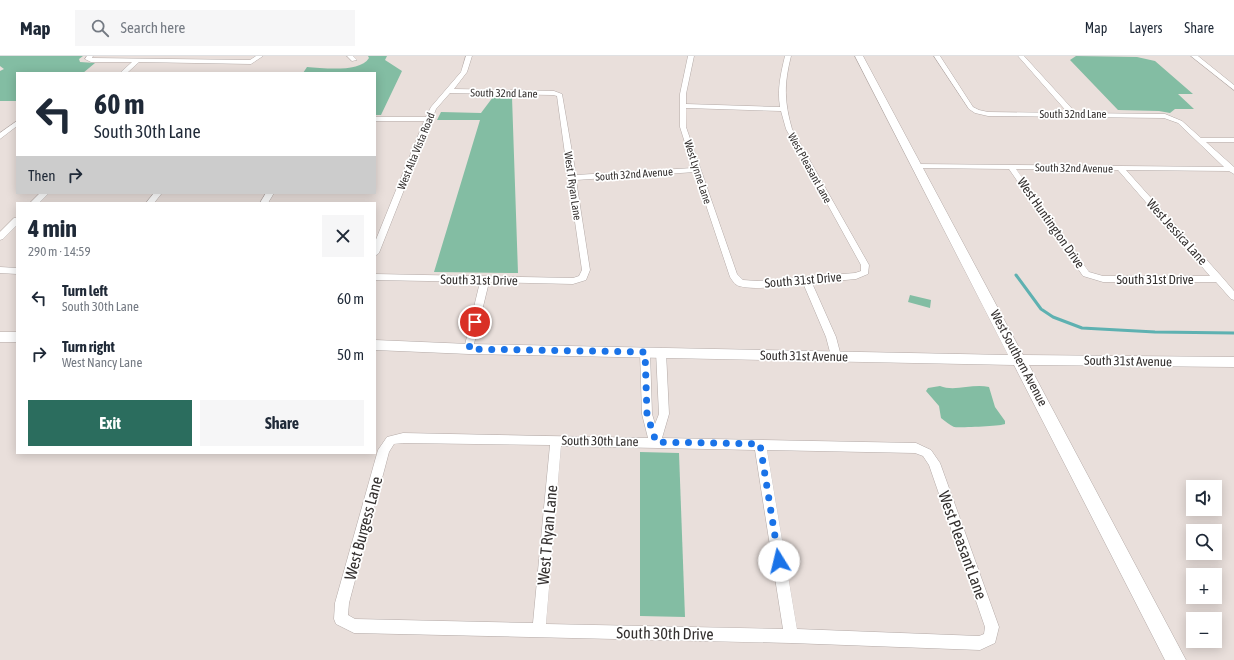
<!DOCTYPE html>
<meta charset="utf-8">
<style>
body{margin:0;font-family:"Asap Condensed",sans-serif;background:#f6f6f7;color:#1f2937;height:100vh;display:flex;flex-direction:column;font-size:15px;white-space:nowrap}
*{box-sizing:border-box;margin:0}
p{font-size:13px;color:#747a83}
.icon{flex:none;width:22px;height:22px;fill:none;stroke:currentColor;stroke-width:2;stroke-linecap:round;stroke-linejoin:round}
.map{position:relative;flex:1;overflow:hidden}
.details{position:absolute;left:16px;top:146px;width:360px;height:252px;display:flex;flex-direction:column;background:#fff;border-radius:0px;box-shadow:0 2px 10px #0003}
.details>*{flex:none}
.top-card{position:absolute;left:16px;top:16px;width:360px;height:122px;border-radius:0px;box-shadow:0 2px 10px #0003;background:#fff;color:#1f2937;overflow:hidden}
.buttons{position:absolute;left:1186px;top:424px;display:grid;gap:8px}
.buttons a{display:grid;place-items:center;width:36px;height:36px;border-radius:0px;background:#fff;box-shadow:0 2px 10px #0003;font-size:20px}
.pin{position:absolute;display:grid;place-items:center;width:34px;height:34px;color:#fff;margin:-17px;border:2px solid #fff;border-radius:50%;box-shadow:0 1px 4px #0007}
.me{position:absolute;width:44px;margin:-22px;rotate:351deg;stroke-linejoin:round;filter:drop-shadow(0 0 3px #0008)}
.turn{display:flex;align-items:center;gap:14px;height:84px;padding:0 12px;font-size:18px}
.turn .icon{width:52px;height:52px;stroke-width:2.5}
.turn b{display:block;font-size:28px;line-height:34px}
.then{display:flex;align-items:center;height:38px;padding:0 12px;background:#0003;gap:8px;font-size:15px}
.round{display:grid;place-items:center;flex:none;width:42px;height:42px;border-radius:0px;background:#f6f6f7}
.summary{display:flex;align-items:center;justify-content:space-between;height:68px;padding:0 12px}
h1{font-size:24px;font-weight:700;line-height:30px}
.primary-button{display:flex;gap:8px;margin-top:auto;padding:8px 12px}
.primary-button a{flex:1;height:46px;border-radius:0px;background:#2b6d5e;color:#fff;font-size:16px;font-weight:700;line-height:46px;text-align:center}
.primary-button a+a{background:#f6f6f7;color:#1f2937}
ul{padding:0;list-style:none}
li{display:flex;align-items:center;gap:12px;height:56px;padding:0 12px}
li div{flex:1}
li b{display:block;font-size:15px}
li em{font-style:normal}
header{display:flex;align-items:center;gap:24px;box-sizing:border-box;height:56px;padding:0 20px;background:#fff;border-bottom:1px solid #e0e1e3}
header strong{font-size:19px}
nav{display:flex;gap:22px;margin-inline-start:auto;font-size:14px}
.search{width:280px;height:36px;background:#f6f6f7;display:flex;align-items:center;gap:10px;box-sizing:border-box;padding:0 14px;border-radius:0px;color:#747a83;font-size:15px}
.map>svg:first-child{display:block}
</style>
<header>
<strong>Map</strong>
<div class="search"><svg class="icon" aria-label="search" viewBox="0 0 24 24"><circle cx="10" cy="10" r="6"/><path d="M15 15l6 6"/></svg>Search here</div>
<nav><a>Map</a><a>Layers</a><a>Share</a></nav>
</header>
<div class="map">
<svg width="1234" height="604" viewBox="0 0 1234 604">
<rect width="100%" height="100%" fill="#e9dfdb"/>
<g fill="#83bda3">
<path d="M0 0H83L79 3 80 6 95 7 83 17H17V45H0V15L4 13 0 10Z"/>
<path d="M368 0H387L385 4 402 15 381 59H375V17H303L307 11C323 12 360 17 369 2Z"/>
<path d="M1076 0 1137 1 1155 5 1193 38H1178L1194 53H1175L1170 57 1159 55 1118 54 1070 4Z"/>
<path d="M493 41H512L518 217 434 216 480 64H437L441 56 481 57Z"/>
<path d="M910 239 931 244 930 252 908 246Z"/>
<path d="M940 330C955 336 973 327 989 331L995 351 1005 365V368C1002 370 957 372 954 371 950 369 945 365 941 362L939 350 926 335 928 332Z"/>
<path d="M640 396 679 397 685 561 640 560Z"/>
</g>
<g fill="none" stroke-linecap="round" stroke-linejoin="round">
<path stroke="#5eb1b1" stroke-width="3" d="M1016 219 1041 253 1053 261 1082 272 1155 276 1234 277"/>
<g stroke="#b4aaa7" stroke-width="1">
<g id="street">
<path d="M87 0H93L92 2 250 4 256 0H263L251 8 139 6 127 17H120L132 6H91L85 3Z"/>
<path d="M347 0H353L357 4 352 5Z"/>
<path d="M466 0H472L467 16 454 33 554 35 562 38 576 119 693 112 680 71V38L688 0H694L686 38V48L780 51C777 33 781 17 785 0H791C784 28 784 45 792 73L869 209 868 218 856 223 812 227 836 281 841 300 840 303H832L831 300 826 281 803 227C785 229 756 235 739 230 735 229 732 224 730 221L695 116 576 124 590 214 586 224 573 228 489 226 472 296 469 297 464 293 480 226 375 224V218L573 222 579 220 582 214 569 124 567 122 568 120 557 40 553 39 450 37 436 53 379 197 375 200V186L424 65H375V61H426L431 51 461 16ZM686 52 781 55 786 73 861 209V215L855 217 757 225 743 224 737 218 686 71Z"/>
<path d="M934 0H940L973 51 979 54 988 56 1068 57 1018 0H1024L1076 57 1165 58 1182 65 1201 82H1234V86H1206L1234 111V118L1229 115 1126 114 1222 221 1234 235V244L1231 243 1216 226H1103L1083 220 1009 113 918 112 914 110 918 108 1224 111 1178 67 1164 62 988 60 975 57 969 53ZM1016 113 1118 114 1210 220H1103L1089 216Z"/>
<path d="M1191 0H1198L1234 29V34Z"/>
<path d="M17 65V70L0 83V77Z"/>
<path d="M40 137H49L39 147H30Z"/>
<path d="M154 137H162L154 147H146Z"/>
<path d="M266 137H274L268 147H260Z"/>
<path d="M14 162H17V169L3 183 0 184V176Z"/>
<path d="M0 211 17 212V218L0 217Z"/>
<path d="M645 292 650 296 652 358 655 368 659 358 656 296 661 292 666 296 669 358 662 382 916 387 931 394 940 407 999 571 995 587 980 594 791 587 354 577 336 568 334 563 335 547 378 394 387 381 403 377 648 382 642 358 640 296ZM403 387 550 389 533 567 355 563 348 559 349 547 389 396 394 388ZM561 390 755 394 783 573 546 568ZM767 394 915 397 923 400 929 409 985 571 984 578 979 580 797 573Z"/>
</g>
</g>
<g stroke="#b4aaa7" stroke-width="1">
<g id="secondary">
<path d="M855 0H863L1023 299 1234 301V311L1029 309 1186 604H1165L1014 309 469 298 375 294V284L469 288 1008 299Z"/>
<rect x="0" y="276" width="17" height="10"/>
</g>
</g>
<use href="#street" fill="#fff" fill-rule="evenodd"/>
<use href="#secondary" fill="#fff" fill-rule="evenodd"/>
</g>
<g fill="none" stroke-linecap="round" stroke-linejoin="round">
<path stroke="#1a73e8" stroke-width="7" stroke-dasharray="0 12.6" d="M475 266 469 293 645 296 647 358 656 386 760 388 779 505"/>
</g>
<g text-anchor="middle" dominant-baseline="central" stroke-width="3.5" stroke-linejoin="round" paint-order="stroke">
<g font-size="11" fill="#34302f" stroke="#fff">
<text transform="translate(504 37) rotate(1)">South 32nd Lane</text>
<text x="1073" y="58">South 32nd Lane</text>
<text transform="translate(416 95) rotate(-68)">West Alta Vista Road</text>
<text transform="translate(810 112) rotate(61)">West Pleasant Lane</text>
<text transform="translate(1074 112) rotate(1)">South 32nd Avenue</text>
<text transform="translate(698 116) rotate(72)">West Lynne Lane</text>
<text transform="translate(634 118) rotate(-4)">South 32nd Avenue</text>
<text transform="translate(573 130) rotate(82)">West T Ryan Lane</text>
</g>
<g font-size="13" fill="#34302f" stroke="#fff">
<text transform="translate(1051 167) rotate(55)">West Huntington Drive</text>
<text transform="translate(1177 176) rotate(48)">West Jessica Lane</text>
<text x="1155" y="223">South 31st Drive</text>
<text transform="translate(479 224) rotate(1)">South 31st Drive</text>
<text transform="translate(803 224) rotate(-5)">South 31st Drive</text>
<text transform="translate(804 300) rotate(1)">South 31st Avenue</text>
<text transform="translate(1019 302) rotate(62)">West Southern Avenue</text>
<text transform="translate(1128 305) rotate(1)">South 31st Avenue</text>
<text transform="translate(600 385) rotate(1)">South 30th Lane</text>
</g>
<g font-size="16" fill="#34302f" stroke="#fff">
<text transform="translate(363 472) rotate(-75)">West Burgess Lane</text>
<text transform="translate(547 479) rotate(-85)">West T Ryan Lane</text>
<text transform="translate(963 489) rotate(70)">West Pleasant Lane</text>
<text transform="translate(665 577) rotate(1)">South 30th Drive</text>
</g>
</g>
</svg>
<div class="buttons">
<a><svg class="icon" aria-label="sound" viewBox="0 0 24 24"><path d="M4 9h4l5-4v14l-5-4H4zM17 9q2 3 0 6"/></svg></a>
<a><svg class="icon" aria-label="search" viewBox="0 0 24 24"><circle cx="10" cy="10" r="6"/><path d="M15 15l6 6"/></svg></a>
<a>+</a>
<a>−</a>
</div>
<div class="pin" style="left:475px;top:266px;background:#d93025"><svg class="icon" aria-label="arrive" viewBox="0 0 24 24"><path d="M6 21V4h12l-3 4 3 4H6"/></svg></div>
<svg class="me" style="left:779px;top:505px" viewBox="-20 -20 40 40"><circle r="19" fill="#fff"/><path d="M0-13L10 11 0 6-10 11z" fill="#1a73e8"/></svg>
<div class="top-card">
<div class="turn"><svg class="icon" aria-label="left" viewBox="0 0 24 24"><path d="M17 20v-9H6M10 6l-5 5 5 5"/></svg><div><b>60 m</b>South 30th Lane</div></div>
<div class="then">Then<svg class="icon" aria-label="right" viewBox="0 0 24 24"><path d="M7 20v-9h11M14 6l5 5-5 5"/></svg></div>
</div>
<section class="details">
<div class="summary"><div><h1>4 min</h1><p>290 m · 14:59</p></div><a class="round"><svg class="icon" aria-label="close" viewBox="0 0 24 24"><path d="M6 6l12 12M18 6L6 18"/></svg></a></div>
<ul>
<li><svg class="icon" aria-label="left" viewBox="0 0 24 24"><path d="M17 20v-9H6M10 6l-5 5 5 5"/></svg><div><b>Turn left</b><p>South 30th Lane</p></div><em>60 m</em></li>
<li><svg class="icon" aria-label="right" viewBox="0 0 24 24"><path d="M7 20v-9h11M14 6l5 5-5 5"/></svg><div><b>Turn right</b><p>West Nancy Lane</p></div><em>50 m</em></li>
</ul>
<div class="primary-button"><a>Exit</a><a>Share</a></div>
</section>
</div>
